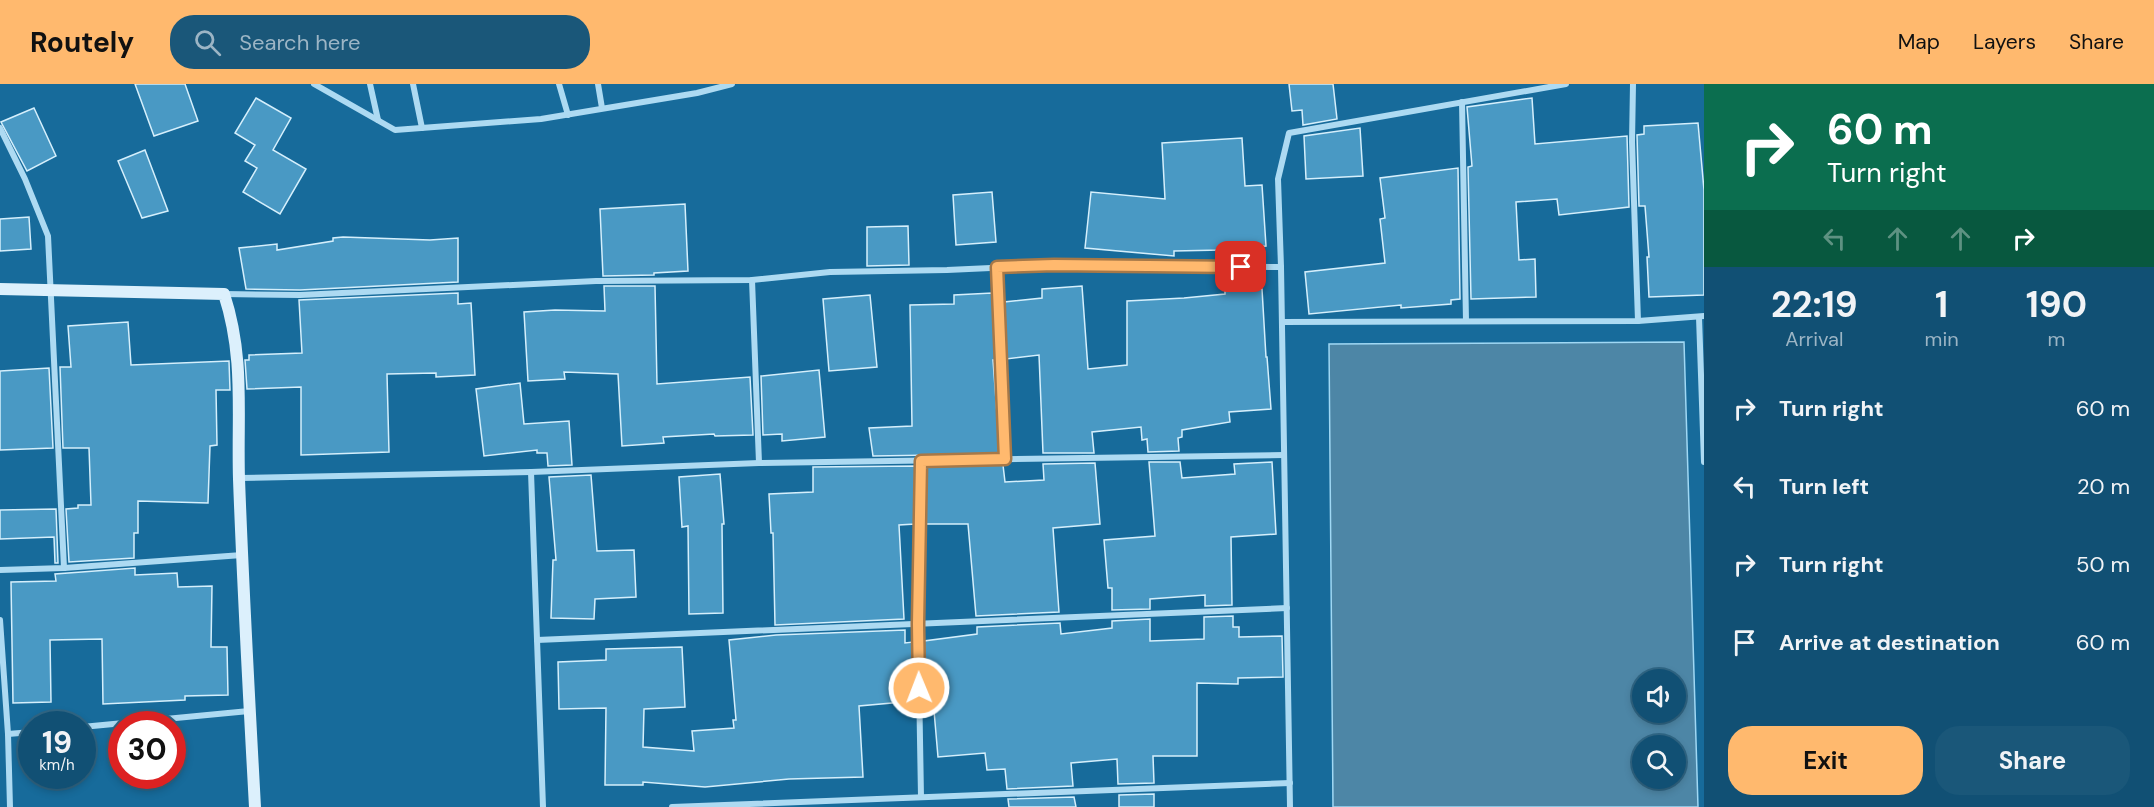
<!DOCTYPE html>
<style>
body{margin:0;font-family:"DM Sans",sans-serif;background:#1a5779;color:#f1f3f6;height:100vh;display:flex;flex-direction:column;font-size:22px;white-space:nowrap}
*{box-sizing:border-box;margin:0}
p{font-size:20px;color:#9cb5c5}
.icon{flex:none;width:33px;height:33px;fill:none;stroke:currentColor;stroke-width:2;stroke-linecap:round;stroke-linejoin:round}
.map{position:relative;flex:1;overflow:hidden}
.side{display:flex;flex-direction:column;background:#115074;width:450px}
.side>*{flex:none}
.guide{background:#0b6e4f;color:#fff;overflow:hidden}
.fabs{position:absolute;left:1632px;top:585px;display:grid;gap:12px}
.fabs a{display:grid;place-items:center;width:54px;height:54px;border-radius:50%;background:#115074;box-shadow:0 3px 9px #0003,0 0 0 2px #306786;font-size:30px}
.speed{position:absolute;left:18px;top:627px;display:flex;gap:12px;font-size:30px;font-weight:700;text-align:center}
.speed>*{display:grid;place-content:center;width:78px;height:78px;border-radius:50%;background:#115074;box-shadow:0 3px 9px #0003,0 0 0 2px #306786;line-height:1}
.speed small{font-size:15px;font-weight:400}
.speed .limit{border:9px solid #d22;background:#fff;color:#111}
.pin{position:absolute;display:grid;place-items:center;width:51px;height:51px;color:#fff;margin:-26px;border-radius:12px;box-shadow:0 3px 9px #0006}
.me{position:absolute;width:66px;margin:-33px;rotate:359deg;stroke-linejoin:round;filter:drop-shadow(0 0 4px #0008)}
.turn{display:flex;align-items:center;gap:21px;height:126px;padding:0 24px;font-size:27px}
.turn .icon{width:78px;height:78px;stroke-width:2.5}
.turn b{display:block;font-size:42px;line-height:51px}
.lanes{display:flex;align-items:center;height:57px;padding:0 24px;background:#0003;justify-content:center;gap:30px;direction:ltr}
.lanes .off{opacity:.35}
.eta{display:flex;justify-content:space-evenly;align-items:center;height:102px;text-align:center}
.eta b{font-size:36px;font-weight:700;line-height:42px}
.primary-button{display:flex;gap:12px;margin-top:auto;padding:12px 24px}
.primary-button a{flex:1;height:69px;border-radius:24px;background:#ffb96e;color:#111;font-size:24px;font-weight:700;line-height:69px;text-align:center}
.primary-button a+a{background:#1a5779;color:#f1f3f6}
ul{padding:0;list-style:none}
li{display:flex;align-items:center;gap:18px;height:78px;padding:0 24px}
li div{flex:1}
li b{display:block;font-size:22px}
li em{font-style:normal}
header{display:flex;align-items:center;gap:36px;box-sizing:border-box;height:84px;padding:0 30px;background:#ffb96e;color:#111}
header strong{font-size:28px}
nav{display:flex;gap:33px;margin-inline-start:auto;font-size:21px}
.search{width:420px;height:54px;background:#1a5779;display:flex;align-items:center;gap:15px;box-sizing:border-box;padding:0 21px;border-radius:24px;color:#9cb5c5;font-size:22px}
main{display:flex;flex:1;min-height:0}
.map>svg:first-child{display:block}
</style>
<header>
<strong>Routely</strong>
<div class="search"><svg class="icon" aria-label="search" viewBox="0 0 24 24"><circle cx="10" cy="10" r="6"/><path d="M15 15l6 6"/></svg>Search here</div>
<nav><a>Map</a><a>Layers</a><a>Share</a></nav>
</header>
<main>
<div class="map">
<svg width="1704" height="723" viewBox="0 0 1704 723">
<rect width="100%" height="100%" fill="#176b9b"/>
<path fill="#4d86a6" stroke="#a0d8f4" stroke-width="1.5" fill-rule="evenodd" d="M1684 258 1698 723H1333L1329 260ZM1642 596H1676V628H1642ZM1642 662H1676V694H1642Z"/>
<g fill="#4999c4" stroke="#d5effc" stroke-width="1.5">
<path d="M135 0H185L198 37 154 52Z"/>
<path d="M1289 0H1333L1337 35 1303 41 1302 26 1292 27Z"/>
<path d="M256 14 291 34 273 66 306 85 280 130 243 108 257 84 245 77 255 61 235 49Z"/>
<path d="M1532 14 1535 60 1627 52 1629 123 1559 131 1557 115 1516 118 1519 176 1535 175 1536 213 1471 215 1468 83 1472 82 1467 23Z"/>
<path d="M34 24 56 72 27 87 1 38Z"/>
<path d="M1698 39 1704 106V211L1649 213 1647 173H1649L1645 122H1639L1637 51 1644 50V42Z"/>
<path d="M1360 44 1363 92 1306 95 1304 52Z"/>
<path d="M1242 54 1245 102 1262 101 1266 162 1222 166 1174 167V172L1085 164 1091 108 1165 115 1162 59Z"/>
<path d="M145 66 168 127 142 134 118 77Z"/>
<path d="M1458 84 1460 215 1451 216V220L1401 224V221L1309 230 1305 188 1385 179 1380 135 1385 134 1380 94Z"/>
<path d="M992 108 996 158 956 161 953 111Z"/>
<path d="M685 120 688 187 654 189V191L603 192 600 125Z"/>
<path d="M29 133 31 165 0 167V135Z"/>
<path d="M908 142 909 181 867 182V143Z"/>
<path d="M343 153 430 156 458 154V198L300 206 246 205 239 164 277 160V166L333 157V154Z"/>
<path d="M604 202H655L657 300 750 293 753 351 715 352 714 350 663 353 664 359 622 362 618 290 564 288 565 295 528 297 524 228 555 226 605 227Z"/>
<path d="M1082 202 1088 285 1127 281V217L1184 214 1225 210V207L1262 205 1266 273H1267L1271 325 1229 328 1230 338 1182 346V353L1178 354 1179 367 1148 368 1147 355 1142 356 1141 343 1092 348 1094 369H1043L1039 271 1006 275 1004 218 1042 214V205Z"/>
<path d="M458 209V220L471 219 475 291 436 293V289L387 290 389 368 301 371V303L247 305 245 276H249V271L302 269 299 216Z"/>
<path d="M992 209 996 276H993L1000 370 873 372 869 344 912 342 910 221 954 220V211Z"/>
<path d="M870 211 877 283 829 287 823 215Z"/>
<path d="M128 238 131 281 229 277 230 306H216L217 361 210 362 208 419 138 417V449H134V474L69 478 66 425 78 424V421H91L89 364H63L60 283H71L68 242Z"/>
<path d="M49 284 53 364 0 366V287Z"/>
<path d="M819 286 825 353 782 357V350L763 351 761 292Z"/>
<path d="M520 299 524 340 569 337 572 381 548 382 547 369H537V366L484 372 476 305Z"/>
<path d="M1149 378H1180L1182 394 1235 390 1234 380 1272 378 1276 450 1231 453 1232 521 1205 522V511L1150 515V525L1112 526V504H1108L1104 456 1155 452Z"/>
<path d="M1095 379 1100 440 1053 444 1059 528 976 532 968 440H925L926 382 1003 381 1005 398 1044 396 1043 380Z"/>
<path d="M916 382 915 440 899 441 904 535 775 541 773 449H771L769 410 813 408V383Z"/>
<path d="M720 390 724 440H722L723 529 689 530 688 442 682 443 679 393Z"/>
<path d="M591 391 597 467 634 466 636 513 595 515 594 535 551 534 553 476H556L549 393Z"/>
<path d="M56 425 58 479H55L54 453 0 455V426Z"/>
<path d="M135 484V491L177 489 178 503 212 502 211 563H227L228 611 185 612V616L103 620 102 555 50 556 51 618 13 619 11 498 56 497 55 490Z"/>
<path d="M1233 532V543H1239V553L1282 552 1283 593 1238 594V600L1197 599V672H1153L1154 699 1118 700 1117 675 1071 679 1073 702 1007 705 1005 685 987 686 985 669 938 673 933 615 925 616 924 557 977 550V543L1060 539 1061 550 1112 544V537L1150 535V557L1204 555V533Z"/>
<path d="M905 546V559L913 558 914 617 859 622 863 693 789 695 705 703 643 698V701H605L606 624 559 625 558 578 606 576V565L682 563 685 623 644 625 643 663 694 667 692 647 734 644 733 636H736L729 556 776 551Z"/>
<path d="M1154 710V723H1119V711Z"/>
<path d="M1074 713 1076 723H1009L1008 715Z"/>
</g>
<g fill="none" stroke-linecap="round" stroke-linejoin="round">
<g stroke="#addaf2" stroke-width="6">
<path d="M314 0 395 46 541 35 697 9 732 0"/>
<path d="M370 0 378 36"/>
<path d="M413 0 422 44"/>
<path d="M559 0 568 31"/>
<path d="M598 0 602 24"/>
<path d="M1633 0 1632 58 1638 237"/>
<path d="M1462 18 1466 237"/>
<path d="M0 44 25 95 48 152 64 484"/>
<path d="M997 183 1005 375"/>
<path d="M1281 183 1278 95 1289 49 1566 0"/>
<path d="M752 196 759 379"/>
<path d="M224 210 300 211 596 197 752 196 830 188 947 186 1054 181 1281 183 1290 723"/>
<path d="M1699 233 1704 378"/>
<path d="M1282 238 1638 237 1704 232"/>
<path d="M921 377 918 540 921 713"/>
<path d="M531 388 543 723"/>
<path d="M240 394 531 388 759 379 1284 371"/>
<path d="M0 486 64 484 242 471"/>
<path d="M0 536 8 650 10 723"/>
<path d="M537 556 1287 524"/>
<path d="M82 643 249 627"/>
<path d="M8 650 32 648"/>
<path d="M672 723 1290 699"/>
</g>
<path stroke="#dcf0fc" stroke-width="12" d="M0 205 224 210C245 274 237 330 239 395 243 505 249 614 255 723"/>
</g>
<g fill="none" stroke-linecap="round" stroke-linejoin="round">
<g stroke="#a67848" stroke-width="15">
<path id="route" d="M919 604 918 540 921 377 1005 375 997 183 1054 181 1241 183"/>
</g>
<use href="#route" stroke="#ffb96e" stroke-width="10"/>
</g>
</svg>
<div class="fabs">
<a><svg class="icon" aria-label="sound" viewBox="0 0 24 24"><path d="M4 9h4l5-4v14l-5-4H4zM17 9q2 3 0 6"/></svg></a>
<a><svg class="icon" aria-label="search" viewBox="0 0 24 24"><circle cx="10" cy="10" r="6"/><path d="M15 15l6 6"/></svg></a>
</div>
<div class="speed"><div>19<small>km/h</small></div><div class="limit">30</div></div>
<div class="pin" style="left:1241px;top:183px;background:#d93025"><svg class="icon" aria-label="arrive" viewBox="0 0 24 24"><path d="M6 21V4h12l-3 4 3 4H6"/></svg></div>
<svg class="me" style="left:919px;top:604px" viewBox="-20 -20 40 40"><circle r="17" fill="#ffb96e" stroke="#fff" stroke-width="3"/><path d="M0-11L8 9 0 5-8 9z" fill="#fff"/></svg>
</div>
<section class="side">
<div class="guide">
<div class="turn"><svg class="icon" aria-label="right" viewBox="0 0 24 24"><path d="M7 20v-9h11M14 6l5 5-5 5"/></svg><div><b>60 m</b>Turn right</div></div>
<div class="lanes"><svg class="icon off" aria-label="left" viewBox="0 0 24 24"><path d="M17 20v-9H6M10 6l-5 5 5 5"/></svg><svg class="icon off" aria-label="ahead" viewBox="0 0 24 24"><path d="M12 20V5M6 11l6-6 6 6"/></svg><svg class="icon off" aria-label="ahead" viewBox="0 0 24 24"><path d="M12 20V5M6 11l6-6 6 6"/></svg><svg class="icon" aria-label="right" viewBox="0 0 24 24"><path d="M7 20v-9h11M14 6l5 5-5 5"/></svg></div>
</div>
<div class="eta">
<div><b>22:19</b><p>Arrival</p></div>
<div><b>1</b><p>min</p></div>
<div><b>190</b><p>m</p></div>
</div>
<ul>
<li><svg class="icon" aria-label="right" viewBox="0 0 24 24"><path d="M7 20v-9h11M14 6l5 5-5 5"/></svg><div><b>Turn right</b></div><em>60 m</em></li>
<li><svg class="icon" aria-label="left" viewBox="0 0 24 24"><path d="M17 20v-9H6M10 6l-5 5 5 5"/></svg><div><b>Turn left</b></div><em>20 m</em></li>
<li><svg class="icon" aria-label="right" viewBox="0 0 24 24"><path d="M7 20v-9h11M14 6l5 5-5 5"/></svg><div><b>Turn right</b></div><em>50 m</em></li>
<li><svg class="icon" aria-label="arrive" viewBox="0 0 24 24"><path d="M6 21V4h12l-3 4 3 4H6"/></svg><div><b>Arrive at destination</b></div><em>60 m</em></li>
</ul>
<div class="primary-button"><a>Exit</a><a>Share</a></div>
</section>
</main>
